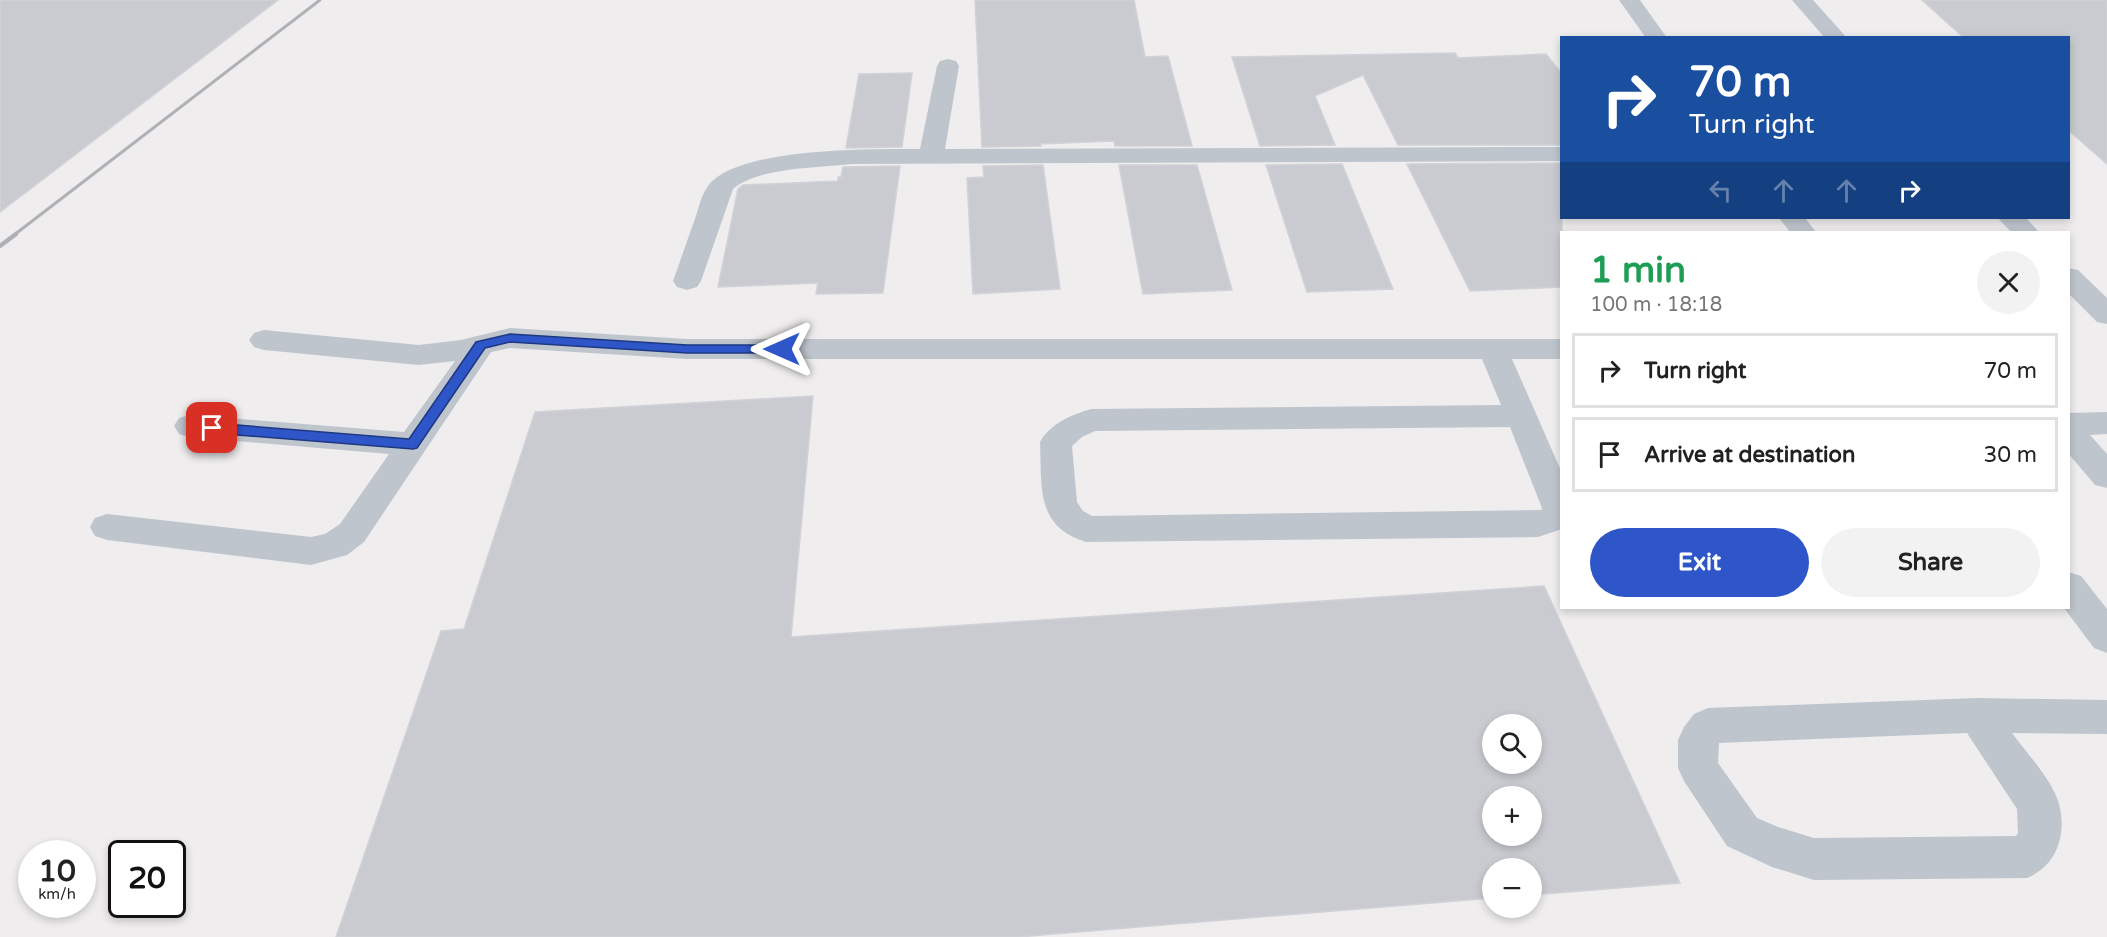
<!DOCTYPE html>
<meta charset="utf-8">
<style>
body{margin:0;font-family:"Varela Round",sans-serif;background:#f2f2f2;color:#222;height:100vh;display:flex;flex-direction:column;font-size:22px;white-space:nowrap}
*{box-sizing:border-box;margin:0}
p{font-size:20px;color:#767676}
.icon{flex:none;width:33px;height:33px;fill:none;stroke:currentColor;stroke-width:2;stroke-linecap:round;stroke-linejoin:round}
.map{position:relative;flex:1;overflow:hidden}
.side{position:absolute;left:1560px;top:231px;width:510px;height:378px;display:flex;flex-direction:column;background:#fff;border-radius:0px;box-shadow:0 3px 9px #0003}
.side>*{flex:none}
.banner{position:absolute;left:1560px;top:36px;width:510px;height:183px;border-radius:0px;box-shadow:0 3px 9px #0003;background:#1a4fa0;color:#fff;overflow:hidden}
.controls{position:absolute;left:1482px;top:714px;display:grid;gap:12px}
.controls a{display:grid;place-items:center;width:60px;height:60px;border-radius:50%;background:#fff;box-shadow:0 3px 9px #0003;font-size:30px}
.speed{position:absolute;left:18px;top:840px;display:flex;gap:12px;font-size:30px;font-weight:700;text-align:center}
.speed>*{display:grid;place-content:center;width:78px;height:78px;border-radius:50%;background:#fff;box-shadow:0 3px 9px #0003;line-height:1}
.speed small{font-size:15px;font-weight:400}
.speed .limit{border:3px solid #111;border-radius:9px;background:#fff;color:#111}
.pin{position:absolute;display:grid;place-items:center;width:51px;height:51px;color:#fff;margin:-26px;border-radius:12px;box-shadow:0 3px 9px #0006}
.me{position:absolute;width:66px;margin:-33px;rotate:270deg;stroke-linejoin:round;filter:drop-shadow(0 0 4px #0008)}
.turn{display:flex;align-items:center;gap:21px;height:126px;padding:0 30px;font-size:27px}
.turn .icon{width:78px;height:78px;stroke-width:2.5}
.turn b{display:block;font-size:42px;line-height:51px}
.lanes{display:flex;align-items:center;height:57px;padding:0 30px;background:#0003;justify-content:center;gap:30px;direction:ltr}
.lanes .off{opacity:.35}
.round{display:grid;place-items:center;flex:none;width:63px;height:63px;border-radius:32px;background:#f2f2f2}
.summary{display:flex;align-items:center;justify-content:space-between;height:102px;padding:0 30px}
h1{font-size:36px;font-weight:700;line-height:45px;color:#1e9e55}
.primary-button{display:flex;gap:12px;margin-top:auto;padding:12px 30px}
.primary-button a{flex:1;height:69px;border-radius:36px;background:#2e56c8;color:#fff;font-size:24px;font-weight:700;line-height:69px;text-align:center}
.primary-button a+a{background:#f2f2f2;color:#222}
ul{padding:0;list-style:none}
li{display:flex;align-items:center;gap:18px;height:75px;margin:0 12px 9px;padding:0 18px;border:3px solid #e0e0e0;border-radius:0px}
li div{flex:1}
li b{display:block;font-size:22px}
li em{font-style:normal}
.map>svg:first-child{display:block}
</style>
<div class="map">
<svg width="2107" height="937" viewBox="0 0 2107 937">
<rect width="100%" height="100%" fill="#efeded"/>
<g fill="#cacbd1" stroke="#d1d2d8" stroke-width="1.5" fill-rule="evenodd">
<path d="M0 0H278L0 212Z"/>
<path d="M975 0H1134L1145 57 1168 56 1192 146H1115L1114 141 1040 144 1041 146 982 147Z"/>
<path d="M1922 0H2107V164L2068 130V38H1964Z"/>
<path d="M1455 53 1458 58 1546 54 1562 74V145H1398L1363 75 1315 96 1335 145 1260 146 1232 57Z"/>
<path d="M912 73 902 147 846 148 859 74Z"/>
<path d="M1562 163V287L1470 291 1407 164Z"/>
<path d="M1342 164 1393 289 1307 292 1266 165Z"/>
<path d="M1043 165 1060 289 973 294 967 178 984 177 983 166Z"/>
<path d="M1119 165H1197L1232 290 1143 294Z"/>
<path d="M900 166 883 293 816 294 818 283 718 287 738 189 743 185 838 181V177H841L843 167Z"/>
<path d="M813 396 791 637 1544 586 1680 883 1532 895V868H1492V898L1018 937H336L441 631 464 629 535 412ZM1492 724H1532V764H1492ZM1492 796H1532V836H1492Z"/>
</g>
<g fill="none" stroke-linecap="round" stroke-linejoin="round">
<g fill="#bfc5cd" fill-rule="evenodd">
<path d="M1619 0H1640L1667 38H1646Z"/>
<path d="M1792 0H1813L1847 38H1825Z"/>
<path d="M948 59 956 61 959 66 945 149 1562 147V161L851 164C818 168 759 167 733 189L701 281 697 287 687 290 677 287 673 281C681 259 688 238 696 216 699 206 702 194 708 186 737 147 873 149 920 149L937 66 940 61Z"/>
<path d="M1779 218H1805L1816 232H1790Z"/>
<path d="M1998 218H2026L2039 232H2011Z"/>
<path d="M2068 268 2078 270 2107 298V324L2097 322 2068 293Z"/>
<path d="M510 328 687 339H1562V359H1512L1562 473V529L1538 537 1086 542C1035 526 1042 487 1040 442 1051 423 1071 415 1091 409L1501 405 1482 359H687L510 348 491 352 364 542 347 555 311 565 107 540 95 536 90 527 95 518 107 514 311 537 325 534 340 524 389 454 190 437 179 434 174 426 179 418 190 415 404 432 455 361 419 365 264 350 254 347 249 340 254 333 264 330 419 345 461 340ZM1510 427 1542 508 1541 510 1092 516 1083 511 1077 502 1072 446 1082 437 1095 431Z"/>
<path d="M2107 412V434L2090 435 2107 454V488L2095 485 2068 453V413Z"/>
<path d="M2068 572 2081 576 2107 609V653L2094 648 2064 608H2068Z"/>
<path d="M1977 698 2107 700V734L2012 733C2026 752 2053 781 2059 804 2067 834 2057 866 2027 878L1814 880 1772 867 1727 846 1684 781 1678 768V740L1684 727 1694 714 1708 708ZM1967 733 2017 809 2018 833 2016 836 1814 838 1778 827 1757 818 1718 763 1719 743Z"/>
</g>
<path stroke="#b0b1b6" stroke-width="3" d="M14 235 320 0"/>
<path stroke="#b0b1b6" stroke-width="4.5" d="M0 246 16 234"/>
</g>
<path fill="#2e56c8" stroke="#1e3882" stroke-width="1.5" d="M510 334 687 345H782L788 349 782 353H687L510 342 485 348 417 448 413 449 212 433 206 428 212 423 409 439 476 342Z"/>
</svg>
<div class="controls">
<a><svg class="icon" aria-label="search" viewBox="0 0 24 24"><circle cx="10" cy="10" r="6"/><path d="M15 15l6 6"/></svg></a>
<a>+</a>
<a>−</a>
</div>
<div class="speed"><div>10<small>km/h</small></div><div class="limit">20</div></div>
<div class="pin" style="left:212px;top:428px;background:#d93025"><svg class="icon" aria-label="arrive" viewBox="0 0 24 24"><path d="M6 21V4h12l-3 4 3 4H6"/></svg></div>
<svg class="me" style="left:782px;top:349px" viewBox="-20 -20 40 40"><path d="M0-17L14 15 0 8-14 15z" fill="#2e56c8" stroke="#fff" stroke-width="4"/></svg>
<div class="banner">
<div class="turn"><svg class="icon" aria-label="right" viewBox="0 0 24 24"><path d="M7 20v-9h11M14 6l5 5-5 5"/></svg><div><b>70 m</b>Turn right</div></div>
<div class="lanes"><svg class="icon off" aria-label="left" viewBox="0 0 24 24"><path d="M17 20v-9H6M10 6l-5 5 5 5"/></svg><svg class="icon off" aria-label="ahead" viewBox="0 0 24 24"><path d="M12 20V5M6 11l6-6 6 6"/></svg><svg class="icon off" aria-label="ahead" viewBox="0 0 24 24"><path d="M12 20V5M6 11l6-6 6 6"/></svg><svg class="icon" aria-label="right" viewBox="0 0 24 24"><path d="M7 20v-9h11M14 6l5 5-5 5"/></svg></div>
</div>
<section class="side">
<div class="summary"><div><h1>1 min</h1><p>100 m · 18:18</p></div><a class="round"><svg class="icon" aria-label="close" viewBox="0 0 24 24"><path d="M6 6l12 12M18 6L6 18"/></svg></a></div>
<ul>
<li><svg class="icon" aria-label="right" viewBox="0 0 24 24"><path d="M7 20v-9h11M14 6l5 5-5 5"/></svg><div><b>Turn right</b></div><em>70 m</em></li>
<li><svg class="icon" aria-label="arrive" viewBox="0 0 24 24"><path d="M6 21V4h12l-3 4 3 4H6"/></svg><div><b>Arrive at destination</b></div><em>30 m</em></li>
</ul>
<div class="primary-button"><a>Exit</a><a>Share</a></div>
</section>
</div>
